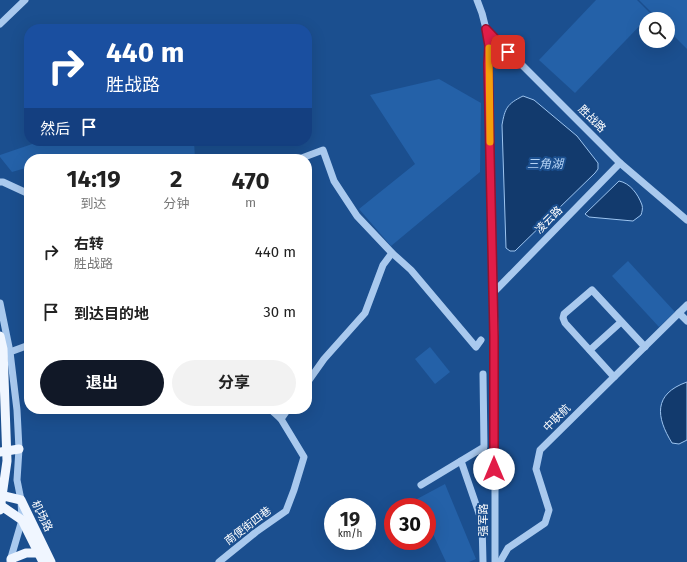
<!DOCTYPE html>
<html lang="zh">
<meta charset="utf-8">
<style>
body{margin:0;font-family:"Fira Sans","Noto Sans SC",sans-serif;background:#f2f2f2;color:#222;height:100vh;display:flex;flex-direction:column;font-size:15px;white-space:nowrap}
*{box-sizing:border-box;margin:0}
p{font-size:13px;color:#767676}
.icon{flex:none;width:22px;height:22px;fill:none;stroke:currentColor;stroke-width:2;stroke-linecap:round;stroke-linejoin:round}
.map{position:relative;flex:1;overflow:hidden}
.panel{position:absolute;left:24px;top:154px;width:288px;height:260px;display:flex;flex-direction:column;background:#fff;border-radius:16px;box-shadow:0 4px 16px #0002}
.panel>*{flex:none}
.guide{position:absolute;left:24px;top:24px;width:288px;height:122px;border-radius:16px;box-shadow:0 4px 16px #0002;background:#1a4fa0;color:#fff;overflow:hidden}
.controls{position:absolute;left:639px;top:12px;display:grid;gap:8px}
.controls a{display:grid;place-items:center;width:36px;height:36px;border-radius:50%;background:#fff;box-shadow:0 4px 16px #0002;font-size:20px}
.speed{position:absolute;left:324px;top:498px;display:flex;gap:8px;font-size:20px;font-weight:700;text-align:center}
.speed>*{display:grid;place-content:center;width:52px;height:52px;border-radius:50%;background:#fff;box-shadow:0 4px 16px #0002;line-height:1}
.speed small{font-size:10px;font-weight:400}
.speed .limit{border:6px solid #d22;background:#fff;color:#111}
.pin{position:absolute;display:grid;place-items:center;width:34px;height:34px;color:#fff;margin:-17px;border-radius:8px;box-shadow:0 2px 6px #0006}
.me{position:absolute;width:44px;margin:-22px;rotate:0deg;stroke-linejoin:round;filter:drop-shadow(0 0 3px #0008)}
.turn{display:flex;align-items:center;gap:14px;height:84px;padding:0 16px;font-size:18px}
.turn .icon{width:52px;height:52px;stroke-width:2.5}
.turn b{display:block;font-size:28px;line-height:34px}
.then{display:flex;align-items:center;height:38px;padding:0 16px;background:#0003;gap:8px;font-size:15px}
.eta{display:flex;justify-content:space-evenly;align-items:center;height:68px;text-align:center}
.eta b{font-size:24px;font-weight:700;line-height:28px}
.primary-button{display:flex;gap:8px;margin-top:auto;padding:8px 16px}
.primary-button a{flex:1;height:46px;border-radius:24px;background:#111827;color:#fff;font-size:16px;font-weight:700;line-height:46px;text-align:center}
.primary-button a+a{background:#f2f2f2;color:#222}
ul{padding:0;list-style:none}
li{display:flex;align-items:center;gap:12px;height:60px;padding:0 16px}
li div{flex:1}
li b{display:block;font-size:15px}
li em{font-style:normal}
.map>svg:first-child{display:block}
</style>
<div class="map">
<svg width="687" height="562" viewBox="0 0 687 562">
<rect width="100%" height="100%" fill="#1b4f8f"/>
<g fill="#2461a8">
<path d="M596 0H637L651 14 575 93 539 60Z"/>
<path d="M639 0H687V49L668 30V19H658Z"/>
<path d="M439 79 481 103 480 172 391 246 359 209 415 164 370 95Z"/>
<path d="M41 141H194L195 159H75L71 155 57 159H29V167L12 172 0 157V155Z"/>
<path d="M628 261 675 312 659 327 612 276Z"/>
<path d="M430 347 450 372 435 384 415 359Z"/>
<path d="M445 484 476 559 469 562H446L427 521V507H421L417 499Z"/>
</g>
<g fill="#123a6d" stroke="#9cc4f0">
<path d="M523 96 534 100 577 136 598 163V169L595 173 515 251H510L506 248 502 125C505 108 507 104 523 96Z"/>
<path d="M619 181C630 183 638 194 642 205 643 208 642 212 641 215L633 221 589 217 585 214Z"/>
<path d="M687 382V440L679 444 672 443C656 417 653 394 687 382Z"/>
</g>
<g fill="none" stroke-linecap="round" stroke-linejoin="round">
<g stroke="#a9c9ee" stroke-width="7">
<path d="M477 0C486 20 489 42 488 64L495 336V562"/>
<path d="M0 24 25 0"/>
<path d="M486 29 620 163 687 220"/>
<path d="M299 159 323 150 334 181 357 216 392 253 411 270 476 347 481 340"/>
<path d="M0 182H3L29 194"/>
<path d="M494 292 620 163"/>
<path d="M0 303 10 352 17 410 19 449 17 480 21 500 22 520 10 561"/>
<path d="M679 313 687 321"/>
<path d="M590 350 621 322"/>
<path d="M10 352 29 345"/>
<path d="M614 377 565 323 563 318 564 314 592 290 645 347"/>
<path d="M307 383 324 359 365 313 383 265 392 253"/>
<path d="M281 419 288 409"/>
<path d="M461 461 482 522 483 562"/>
<path d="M421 485 484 447 483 374"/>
<path d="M219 562 256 532 286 511 294 490 304 457 281 419 270 409"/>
<path d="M500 562 508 548 545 523 549 510 536 469 540 450 687 305"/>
</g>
<g stroke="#f0f6ff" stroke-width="9">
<path d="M0 452 19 449"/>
<path d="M0 495 21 500 51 562"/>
<path d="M0 505 22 520 43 562"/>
<path d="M11 559 26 553H38"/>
</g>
<path stroke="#f0f6ff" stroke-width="9" d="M0 336 3 349 7 461 0 510"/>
</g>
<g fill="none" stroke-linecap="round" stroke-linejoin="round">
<g stroke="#92132f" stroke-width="10">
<path id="route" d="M494 469V336L488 64 489 46 486 29 508 52"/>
</g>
<use href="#route" stroke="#e11d48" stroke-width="7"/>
<path stroke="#f59e0b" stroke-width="7" d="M489 48 490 142"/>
</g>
<g text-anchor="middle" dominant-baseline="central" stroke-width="4" stroke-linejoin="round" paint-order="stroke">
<g font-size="11" fill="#fff" stroke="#1b4f8f">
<text transform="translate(592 119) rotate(45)">胜战路</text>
<text transform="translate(549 220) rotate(-45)">凌云路</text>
<text transform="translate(557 418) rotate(-45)">中联航</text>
<text transform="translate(42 516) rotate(64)">机场路</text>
<text transform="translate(483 520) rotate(-90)">强军路</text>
<text transform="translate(248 526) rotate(-37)">南便街四巷</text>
</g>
<g font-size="12" font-style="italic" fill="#b5d3f5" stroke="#1b4f8f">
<text x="545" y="164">三角湖</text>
</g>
</g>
</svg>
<div class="controls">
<a><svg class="icon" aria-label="search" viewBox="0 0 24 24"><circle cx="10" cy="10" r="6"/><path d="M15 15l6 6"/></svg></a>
</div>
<div class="speed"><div>19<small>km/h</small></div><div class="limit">30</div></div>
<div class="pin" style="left:508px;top:52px;background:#d93025"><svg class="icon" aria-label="arrive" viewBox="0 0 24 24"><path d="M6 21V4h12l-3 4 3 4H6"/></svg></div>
<svg class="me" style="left:494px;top:469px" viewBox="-20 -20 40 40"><circle r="19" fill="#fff"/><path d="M0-13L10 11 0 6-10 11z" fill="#e11d48"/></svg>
<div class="guide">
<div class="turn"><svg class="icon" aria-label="right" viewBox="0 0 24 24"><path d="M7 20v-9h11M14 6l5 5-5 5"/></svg><div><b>440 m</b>胜战路</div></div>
<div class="then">然后<svg class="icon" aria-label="arrive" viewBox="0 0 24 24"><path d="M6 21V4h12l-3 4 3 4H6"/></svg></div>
</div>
<section class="panel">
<div class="eta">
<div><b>14:19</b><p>到达</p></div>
<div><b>2</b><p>分钟</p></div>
<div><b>470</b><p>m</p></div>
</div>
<ul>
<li><svg class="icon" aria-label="right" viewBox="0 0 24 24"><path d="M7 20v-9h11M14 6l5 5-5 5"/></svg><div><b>右转</b><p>胜战路</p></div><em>440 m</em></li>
<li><svg class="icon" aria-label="arrive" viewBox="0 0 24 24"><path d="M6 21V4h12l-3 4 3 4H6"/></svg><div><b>到达目的地</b></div><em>30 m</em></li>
</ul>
<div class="primary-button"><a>退出</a><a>分享</a></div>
</section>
</div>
